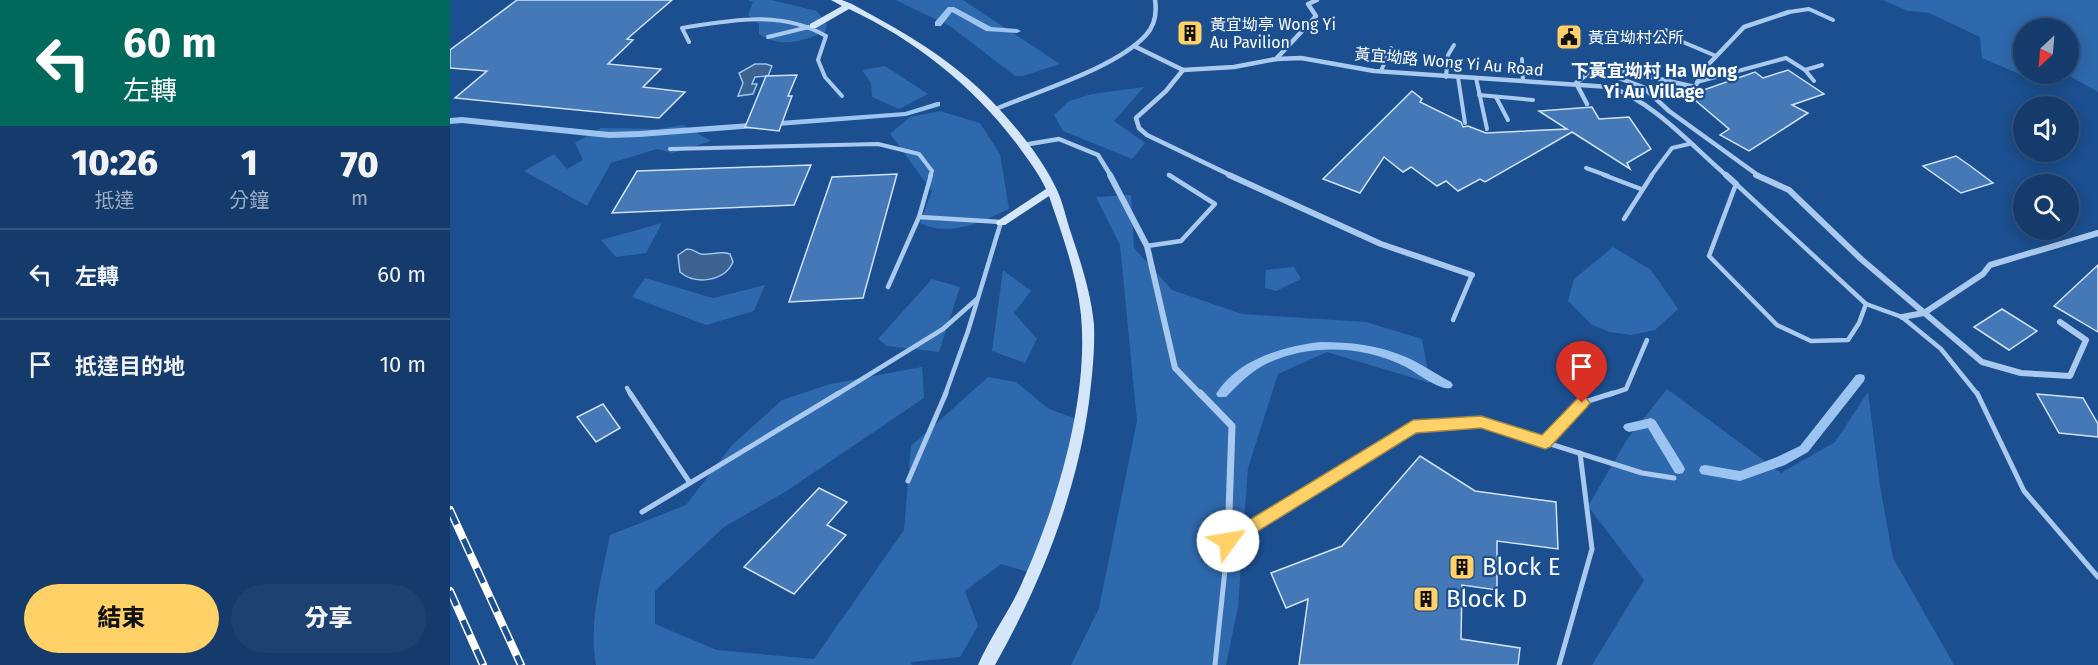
<!DOCTYPE html>
<html lang="zh-TW">
<meta charset="utf-8">
<style>
body{margin:0;font-family:"Fira Sans","Noto Sans TC",sans-serif;background:#1d4271;color:#f1f3f6;height:100vh;display:flex;flex-direction:column;font-size:22px;white-space:nowrap}
*{box-sizing:border-box;margin:0}
p{font-size:20px;color:#9dadc1}
.icon{flex:none;width:33px;height:33px;fill:none;stroke:currentColor;stroke-width:2;stroke-linecap:round;stroke-linejoin:round}
.map{position:relative;flex:1;overflow:hidden}
.side{display:flex;flex-direction:column;background:#143b6b;width:450px}
.side>*{flex:none}
.guide{background:#00695c;color:#fff;overflow:hidden}
.needle{width:39px;rotate:206deg}
.buttons{position:absolute;left:1563px;top:18px;display:grid;gap:12px}
.buttons a{display:grid;place-items:center;width:66px;height:66px;border-radius:50%;background:#143b6b;box-shadow:0 3px 15px #0003,0 0 0 2px #33557e;font-size:30px}
.pin{position:absolute;display:grid;place-items:center;width:51px;height:51px;color:#fff;margin:-62px -26px;border-radius:50% 50% 50% 0;rotate:-45deg;box-shadow:0 0 6px #0007}
.pin .icon{rotate:45deg}
.me{position:absolute;width:66px;margin:-33px;rotate:58deg;stroke-linejoin:round;filter:drop-shadow(0 0 4px #0008)}
.turn{display:flex;align-items:center;gap:21px;height:126px;padding:0 24px;font-size:27px}
.turn .icon{width:78px;height:78px;stroke-width:2.5}
.turn b{display:block;font-size:42px;line-height:51px}
.eta{display:flex;justify-content:space-evenly;align-items:center;height:102px;text-align:center}
.eta b{font-size:36px;font-weight:800;line-height:42px}
.button{display:flex;gap:12px;margin-top:auto;padding:12px 24px}
.button a{flex:1;height:69px;border-radius:36px;background:#ffd166;color:#111;font-size:24px;font-weight:800;line-height:69px;text-align:center}
.button a+a{background:#1d4271;color:#f1f3f6}
ul{padding:0;list-style:none}
li{display:flex;align-items:center;gap:18px;height:90px;padding:0 24px;border-top:2px solid #33557e}
li div{flex:1}
li b{display:block;font-size:22px}
li em{font-style:normal}
main{display:flex;flex:1;min-height:0}
.map>svg:first-child{display:block}
</style>
<main>
<section class="side">
<div class="guide">
<div class="turn"><svg class="icon" aria-label="left" viewBox="0 0 24 24"><path d="M17 20v-9H6M10 6l-5 5 5 5"/></svg><div><b>60 m</b>左轉</div></div>
</div>
<div class="eta">
<div><b>10:26</b><p>抵達</p></div>
<div><b>1</b><p>分鐘</p></div>
<div><b>70</b><p>m</p></div>
</div>
<ul>
<li><svg class="icon" aria-label="left" viewBox="0 0 24 24"><path d="M17 20v-9H6M10 6l-5 5 5 5"/></svg><div><b>左轉</b></div><em>60 m</em></li>
<li><svg class="icon" aria-label="arrive" viewBox="0 0 24 24"><path d="M6 21V4h12l-3 4 3 4H6"/></svg><div><b>抵達目的地</b></div><em>10 m</em></li>
</ul>
<div class="button"><a>結束</a><a>分享</a></div>
</section>
<div class="map">
<svg width="1648" height="665" viewBox="0 0 1648 665">
<rect width="100%" height="100%" fill="#1b4f8f"/>
<g fill="#2e69ad">
<path d="M298 0H321L367 11 377 24 375 32C351 41 332 49 309 34V24L298 15 303 2Z"/>
<path d="M445 0H513L610 64 573 76H565L500 26Z"/>
<path d="M1433 0H1648V92L1616 74H1618V28H1574V74H1578L1576 77 1532 58 1530 37 1479 13 1458 11Z"/>
<path d="M435 66 478 94 449 109 422 97 421 83 412 70Z"/>
<path d="M694 87 664 121 695 143 682 159 613 131 604 115 619 101 642 94Z"/>
<path d="M490 111 530 123 550 154 559 209C531 222 500 238 470 223L482 191 440 134 460 117Z"/>
<path d="M233 125 261 141 223 153 207 149 161 163 137 206 74 171 104 154 117 169 133 160 125 143 151 128 208 129Z"/>
<path d="M681 195 684 248 722 290 792 314 916 322 972 339 980 383 877 352 828 374 798 468 788 607 776 665H621L649 608 687 421 670 245 646 197Z"/>
<path d="M212 223 196 253 166 257 151 240Z"/>
<path d="M1163 247 1201 270 1228 309 1205 330 1181 335 1160 332 1142 325 1118 301 1124 279Z"/>
<path d="M844 267 851 279 826 291 815 288 816 270Z"/>
<path d="M553 270 581 291 564 313 587 339 575 363 542 351Z"/>
<path d="M195 278 263 298 315 285 304 311 256 325 182 297Z"/>
<path d="M482 279 510 287 489 352 437 346 428 339Z"/>
<path d="M472 367 474 398 335 492 274 527 205 591V624L267 650 364 659 454 530 461 446 538 377 566 382 599 409 629 420 598 534 578 572 551 564 515 591 528 626 510 657 461 662 462 665H146C138 622 152 577 160 535L236 505 282 445 332 400 380 384Z"/>
<path d="M1217 389 1331 473 1385 442 1418 392 1430 486 1443 558 1504 665H1142L1194 580 1138 506 1178 438Z"/>
</g>
<g fill="#3c6290" stroke="#9cc4f0" stroke-width="1.5">
<path d="M305 64H316L322 66 318 76 305 77 302 84H307L303 94 288 96 293 83 289 73Z"/>
<path d="M237 249C244 249 245 252 251 254 260 256 270 250 280 254L283 262C274 282 245 285 230 272L228 255Z"/>
</g>
<g fill="none" stroke-linecap="round" stroke-linejoin="round">
<g fill="#9cc4f0" fill-rule="evenodd">
<path d="M498 7H504L541 27 567 29 571 31 567 33 536 31 502 12 491 26H485V22Z"/>
<path d="M487 102H490V106L456 116 190 137 159 138 12 123 0 124V118L12 117 159 132 190 131 455 112Z"/>
<path d="M870 342C900 342 928 345 956 357 972 364 986 374 1001 382L1003 385 1001 388C990 391 967 373 956 367 914 345 857 343 814 365 799 373 788 385 776 397H768L766 394C788 359 832 347 870 342Z"/>
<path d="M1410 374 1414 375 1415 378 1414 381 1358 452 1335 465 1290 481 1251 474 1249 470 1251 466 1255 465 1290 471 1327 457 1350 446 1406 375Z"/>
<path d="M1201 418 1205 420 1233 465 1235 469 1233 473 1229 474 1225 473 1198 428 1179 432 1175 430 1173 427 1175 424Z"/>
</g>
</g>
<g fill="#4478b7" stroke="#cfe3fa" stroke-width="1.5">
<path d="M67 0H222L177 39 183 40 158 64 211 69 193 87 235 92 209 118 5 98 37 71 0 68V50Z"/>
<path d="M1338 70 1374 94 1342 105 1358 113 1299 151 1270 135 1279 129 1239 95 1305 72 1313 78Z"/>
<path d="M347 75 338 96H342L329 131 295 127 316 76Z"/>
<path d="M962 91 972 99 970 102 1011 122 1013 127 1018 126 1036 133 1117 129 1089 111 1142 107 1149 119 1179 117 1201 149 1177 163 1180 169 1122 132 1035 182 1030 179 1008 191 996 181 987 186 961 167 953 172 934 157 910 193 873 179Z"/>
<path d="M1506 156 1519 165 1543 183 1511 193 1473 166Z"/>
<path d="M361 165 344 205 162 213 187 171Z"/>
<path d="M447 174 413 298 339 302 382 177Z"/>
<path d="M1648 265V332L1604 306Z"/>
<path d="M1552 309 1587 331 1559 350 1524 327Z"/>
<path d="M1587 394 1633 398 1648 424V437L1609 433Z"/>
<path d="M153 404 170 428 146 442 127 417Z"/>
<path d="M970 456 1025 491 1106 502 1108 549 1047 541V590L1012 585 1011 639 1070 648 1068 665H849L858 599 836 608 821 573 892 546Z"/>
<path d="M369 488 397 502 377 525 396 535 344 594 294 567Z"/>
</g>
<g fill="none" stroke-linecap="round" stroke-linejoin="round">
<g stroke="#a9c9ee" stroke-width="4">
<path d="M1339 12 1359 9 1383 20"/>
<path d="M1216 30 1221 37 1266 56"/>
<path d="M318 37 359 27"/>
<path d="M239 42 232 28C281 20 331 10 376 36L368 60 375 77 392 96"/>
<path d="M1072 59 1073 81"/>
<path d="M1355 70 1372 65"/>
<path d="M931 71 941 48"/>
<path d="M996 77 998 55 1004 45"/>
<path d="M1008 77 1015 123"/>
<path d="M1026 78 1037 129"/>
<path d="M1247 82 1336 58 1355 70 1364 81"/>
<path d="M1029 95 1083 100"/>
<path d="M1046 97 1058 120"/>
<path d="M220 149 428 144 469 154 482 171 480 176"/>
<path d="M1136 168 1158 176"/>
<path d="M719 175 721 176"/>
<path d="M1201 176 1222 148 1239 144"/>
</g>
<g stroke="#a9c9ee" stroke-width="4.5">
<path d="M1154 175 1191 189"/>
<path d="M1286 184 1416 304 1409 323 1398 340 1361 341 1327 325 1259 256Z"/>
<path d="M469 217 551 222 518 331 495 395"/>
<path d="M1174 219 1202 175"/>
<path d="M697 246 731 241 765 204 719 175"/>
<path d="M438 287 469 217 481 175"/>
<path d="M1416 304 1452 317 1491 349 1528 395"/>
<path d="M1003 320 1022 275"/>
<path d="M177 388 181 395"/>
<path d="M386 395 493 329 528 298"/>
<path d="M1158 395 1176 389 1197 340"/>
</g>
<g stroke="#a9c9ee" stroke-width="5">
<path d="M180 393 240 483"/>
<path d="M1527 393 1574 491 1648 577"/>
<path d="M1095 442 1132 403 1163 393"/>
<path d="M458 481 496 393"/>
<path d="M192 512 389 393"/>
<path d="M765 665 778 541 963 427 1031 422 1192 473 1224 478"/>
<path d="M1109 665 1142 549 1130 453"/>
</g>
<g stroke="#a9c9ee" stroke-width="4.5">
<path d="M684 46 733 70 784 67 826 59 851 58 924 71 1160 87C1204 102 1242 146 1277 176"/>
<path d="M826 59 866 16 858 4 867 0"/>
<path d="M733 70 716 91 686 118 689 128 697 135 782 176"/>
<path d="M1136 75 1166 77 1193 87 1219 111 1309 176"/>
<path d="M1137 104 1126 83 1140 72 1155 67 1245 87 1255 68 1294 27 1339 12"/>
<path d="M546 109C588 91 666 68 696 35 705 25 707 13 705 0"/>
<path d="M573 145 609 139 648 155 661 176"/>
</g>
<g stroke="#a9c9ee" stroke-width="6">
<path d="M660 175 697 246 725 368 751 395"/>
<path d="M779 175 931 244 1022 275"/>
<path d="M1276 175 1286 184"/>
<path d="M1306 175 1339 190 1411 259 1532 362 1571 373 1620 376 1636 340 1610 322"/>
<path d="M1452 317 1474 313 1533 274 1540 265 1648 233"/>
</g>
<path stroke="#a9c9ee" stroke-width="7" d="M750 393 782 426 778 541"/>
<path fill="#d6e6fa" fill-rule="evenodd" d="M381 0H392L402 4C442 26 481 47 516 77 548 104 589 151 607 190 613 203 616 218 621 233 631 263 641 293 644 325 645 350 642 377 639 402 626 496 591 583 545 665H528C540 637 559 612 571 585 606 508 639 400 631 315 627 275 612 234 599 196L555 225H547L546 222 596 189C588 172 577 158 566 143 522 85 465 40 399 9L366 28H360V24L392 6Z"/>
<g stroke="#fff" stroke-width="8">
<g id="rail">
<path d="M0 510 71 665"/>
<path d="M0 591 33 665"/>
</g>
</g>
<use href="#rail" stroke="#1b4f8f" stroke-width="5" stroke-dasharray="16" stroke-linecap="butt"/>
</g>
<path fill="#ffd166" stroke="#a68842" stroke-width="1.5" d="M1132 397 1137 399 1140 403 1137 407 1100 447 1095 449 1031 428 966 433 784 546 778 548 773 546 770 541 773 536 963 420 1031 416 1092 435 1127 399Z"/>
<defs>
<g id="building-square" transform="scale(1.35)"><rect x="-9" y="-9" width="18" height="18" rx="4" fill="#ffd166" stroke="#1b4f8f"/><path d="M-4-6H4V6H1V3H-1V6H-4ZM-2.5-4.3h1.7v1.8h-1.7ZM.8-4.3h1.7v1.8H.8ZM-2.5-1h1.7V.8h-1.7ZM.8-1h1.7V.8H.8Z" fill="#111"/></g>
<g id="civic-square" transform="scale(1.35)"><rect x="-9" y="-9" width="18" height="18" rx="4" fill="#ffd166" stroke="#1b4f8f"/><path d="M-.6-6.5H3V-4.5H.6V-3L4-1V1h2V6H-6V1h2V-1L-.6-3ZM-1.2 2.5V6h2.4V2.5Z" fill="#111"/></g>
</defs>
<g fill-rule="evenodd">
<use href="#building-square" x="740" y="33"/>
<use href="#civic-square" x="1119" y="37"/>
<use href="#building-square" x="1012" y="567"/>
<use href="#building-square" x="976" y="599"/>
</g>
<g text-anchor="middle" dominant-baseline="central" stroke-width="4.5" stroke-linejoin="round" paint-order="stroke">
<g font-size="16" fill="#fff" stroke="#1b4f8f" text-anchor="start">
<text x="760" y="24">黃宜坳亭 Wong Yi<tspan x="760" dy="18">Au Pavilion</tspan></text>
<text x="1138" y="37">黃宜坳村公所</text>
</g>
<g font-size="16" fill="#fff" stroke="#1b4f8f">
<text transform="translate(999 62) rotate(5)">黃宜坳路 Wong Yi Au Road</text>
</g>
<g font-size="18" font-weight="bold" fill="#fff" stroke="#1b4f8f">
<text x="1204" y="71">下黃宜坳村 Ha Wong<tspan x="1204" dy="21">Yi Au Village</tspan></text>
</g>
<g font-size="24" fill="#fff" stroke="#1b4f8f" text-anchor="start">
<text x="1032" y="567">Block E</text>
<text x="996" y="599">Block D</text>
</g>
</g>
</svg>
<div class="buttons">
<a><svg class="needle" viewBox="-14 -14 28 28"><path d="M0-13l5 13h-10z" fill="#e53935"/><path d="M0 13l5-13h-10z" fill="#9dadc1"/></svg></a>
<a><svg class="icon" aria-label="sound" viewBox="0 0 24 24"><path d="M4 9h4l5-4v14l-5-4H4zM17 9q2 3 0 6"/></svg></a>
<a><svg class="icon" aria-label="search" viewBox="0 0 24 24"><circle cx="10" cy="10" r="6"/><path d="M15 15l6 6"/></svg></a>
</div>
<div class="pin" style="left:1132px;top:403px;background:#d93025"><svg class="icon" aria-label="arrive" viewBox="0 0 24 24"><path d="M6 21V4h12l-3 4 3 4H6"/></svg></div>
<svg class="me" style="left:778px;top:541px" viewBox="-20 -20 40 40"><circle r="19" fill="#fff"/><path d="M0-13L10 11 0 6-10 11z" fill="#ffd166"/></svg>
</div>
</main>
